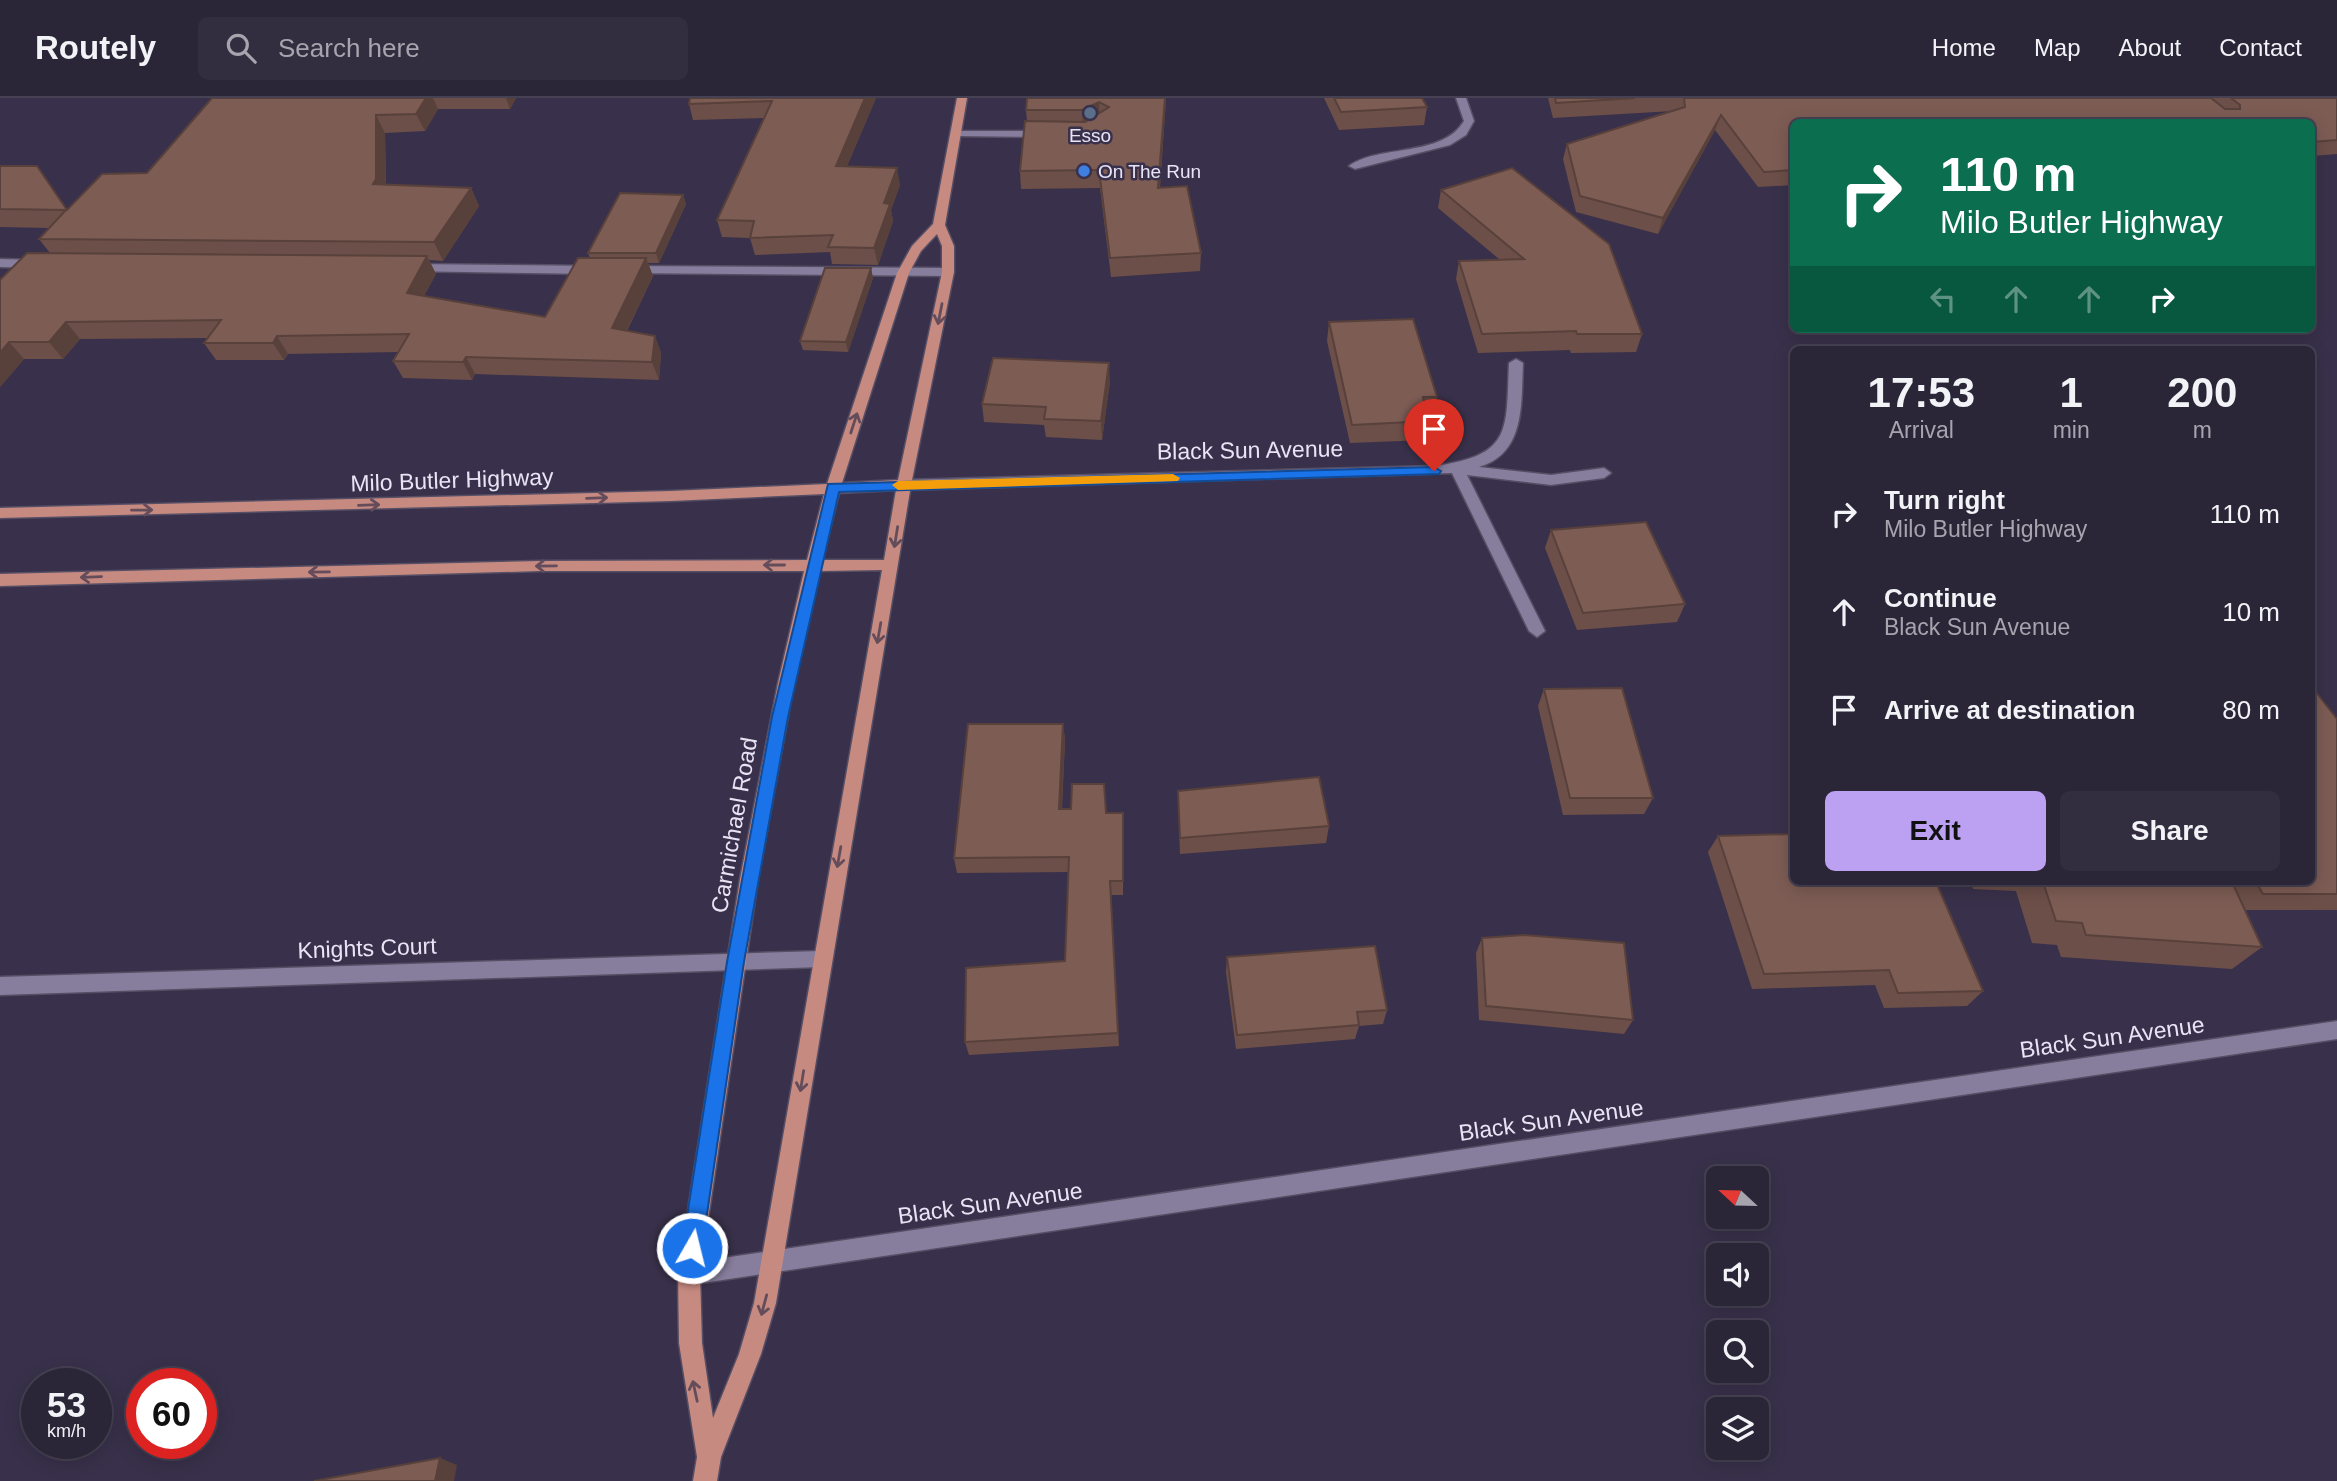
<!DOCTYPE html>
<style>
body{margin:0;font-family:Helvetica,sans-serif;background:#332d40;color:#f1f3f6;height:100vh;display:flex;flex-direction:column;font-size:26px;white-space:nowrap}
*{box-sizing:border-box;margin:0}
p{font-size:23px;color:#a6a5ae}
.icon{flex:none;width:38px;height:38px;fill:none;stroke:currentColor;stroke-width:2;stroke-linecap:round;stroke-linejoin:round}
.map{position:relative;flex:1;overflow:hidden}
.side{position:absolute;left:1790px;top:248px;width:525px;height:539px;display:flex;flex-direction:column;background:#2b2538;border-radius:10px;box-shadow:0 4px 18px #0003,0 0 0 2px #474253}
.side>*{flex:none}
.top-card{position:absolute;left:1790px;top:21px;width:525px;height:214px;border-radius:10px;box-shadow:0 4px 18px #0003,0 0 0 2px #474253;background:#0b6e4f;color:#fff;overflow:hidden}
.needle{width:46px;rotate:292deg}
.tools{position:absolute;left:1706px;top:1068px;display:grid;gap:14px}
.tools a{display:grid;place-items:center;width:63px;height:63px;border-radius:10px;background:#2b2538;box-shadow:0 4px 18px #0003,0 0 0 2px #474253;font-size:35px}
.speed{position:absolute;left:21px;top:1270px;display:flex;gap:14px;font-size:35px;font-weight:700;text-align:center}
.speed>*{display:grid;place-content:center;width:91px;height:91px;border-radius:50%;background:#2b2538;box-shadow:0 4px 18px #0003,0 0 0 2px #474253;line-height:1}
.speed small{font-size:18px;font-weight:400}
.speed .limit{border:10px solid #d22;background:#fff;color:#111}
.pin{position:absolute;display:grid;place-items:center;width:60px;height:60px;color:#fff;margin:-72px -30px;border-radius:50% 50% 50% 0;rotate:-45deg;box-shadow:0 0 7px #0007}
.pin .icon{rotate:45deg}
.me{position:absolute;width:77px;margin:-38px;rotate:8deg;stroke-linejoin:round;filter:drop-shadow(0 0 5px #0008)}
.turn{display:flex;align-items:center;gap:24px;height:147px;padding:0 35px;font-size:32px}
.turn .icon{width:91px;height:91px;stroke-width:2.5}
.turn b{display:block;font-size:49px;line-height:60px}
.lanes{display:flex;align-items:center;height:66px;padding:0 35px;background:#0003;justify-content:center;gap:35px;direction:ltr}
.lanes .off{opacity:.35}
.eta{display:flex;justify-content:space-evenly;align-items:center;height:119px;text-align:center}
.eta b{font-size:42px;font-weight:700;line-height:49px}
.primary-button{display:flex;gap:14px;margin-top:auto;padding:14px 35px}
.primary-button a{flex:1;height:80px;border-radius:10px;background:#bca0f2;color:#111;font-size:28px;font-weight:700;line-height:80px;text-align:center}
.primary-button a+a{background:#332d40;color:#f1f3f6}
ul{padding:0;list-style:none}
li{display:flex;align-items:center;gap:21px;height:98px;padding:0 35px}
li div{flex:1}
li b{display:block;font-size:26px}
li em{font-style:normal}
header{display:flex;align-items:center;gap:42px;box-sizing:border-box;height:98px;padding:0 35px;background:#2b2538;border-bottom:2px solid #474253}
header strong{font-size:33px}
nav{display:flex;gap:38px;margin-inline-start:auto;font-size:24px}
.search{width:490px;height:63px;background:#332d40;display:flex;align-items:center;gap:18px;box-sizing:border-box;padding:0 24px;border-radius:10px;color:#a6a5ae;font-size:26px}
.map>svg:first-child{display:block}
</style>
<header>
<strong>Routely</strong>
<div class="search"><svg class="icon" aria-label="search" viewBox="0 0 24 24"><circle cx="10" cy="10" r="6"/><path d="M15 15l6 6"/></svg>Search here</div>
<nav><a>Home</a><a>Map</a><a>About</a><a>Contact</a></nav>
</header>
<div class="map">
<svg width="2337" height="1383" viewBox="0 0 2337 1383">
<rect width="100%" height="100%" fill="#39314b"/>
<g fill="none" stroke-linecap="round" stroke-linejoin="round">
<g stroke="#554e64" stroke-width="3">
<g id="minor">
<path d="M1456 0H1466L1474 23 1466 37 1450 47 1355 71 1349 68C1379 46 1442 60 1464 23Z"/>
<path d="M952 33H1047L1053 36 1047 39 956 38 952 37Z"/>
<path d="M0 161 38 162 44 166 38 170 0 169Z"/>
<path d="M409 166 595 168 601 172 595 176 405 173V167Z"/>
<path d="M626 168 948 170 954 174 948 178 622 175V169Z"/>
<path d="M1516 261 1523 265C1521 305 1526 355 1479 369L1551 377 1604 370 1611 375 1604 380 1551 387 1467 377 1545 533 1537 539 1529 533 1452 375 904 392 897 387 904 382 1435 368C1512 357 1506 334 1509 265Z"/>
<path d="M821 853 828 855 831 861 828 867 821 869 0 897V879Z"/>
<path d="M2337 923V941L689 1187 681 1184 678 1176 681 1168 689 1165Z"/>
</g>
</g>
<g stroke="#554e64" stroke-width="3">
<path id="major" d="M957 0H967L945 127 954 148V174L911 387 776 1205 761 1256 721 1359 717 1383H693L697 1359 679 1245 678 1176 740 781 778 585 804 473H540L0 488V476L540 463 807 462 824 396 671 403 0 420V410L671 393 827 386 897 175 912 148 933 126ZM937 136 942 148V174L898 382 842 385 909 175 921 153ZM896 392 884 462H822L839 395ZM882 472 754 1205 739 1256 713 1320 702 1245 700 1176 758 781 794 585 820 473Z"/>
</g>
<use href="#minor" fill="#877e9d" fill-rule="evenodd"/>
<use href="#major" fill="#c78a80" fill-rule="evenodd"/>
</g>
<g fill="#6c4f48">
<path d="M212 0H516L510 11H438L425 33 385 35 386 87 471 90 479 108 443 163 429 162 436 176 424 198 545 219 590 160 588 155 683 97 686 106 659 165H648L653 178 627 233 655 238 661 255 659 282 475 276 472 282 403 280 393 263 398 254 288 256 284 262H216L204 245 208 240 80 241 63 261H24L0 289V182L50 155 39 141 49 130 0 129V68L67 111 147 75Z"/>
<path d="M690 0H876L847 68 900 87 891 112 893 123 878 167 832 166 830 154 755 157 750 140 722 139 717 122 764 20 693 22 689 6Z"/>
<path d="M1027 0H1166L1160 90 1201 155 1200 173 1111 179 1100 90 1021 91 1020 73 1027 23 1026 12Z"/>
<path d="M1324 0H1422L1427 9 1424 27 1339 32Z"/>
<path d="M1548 0H2337V56L2312 58V24H1794V87L1758 89 1715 32 1658 136 1576 114 1563 61 1567 46 1673 13 1553 20Z"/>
<path d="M1441 92 1642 236 1636 254 1571 255 1570 252 1478 255 1456 181 1459 163 1499 161 1438 110Z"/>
<path d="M871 170 873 180 848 254 803 252 800 243Z"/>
<path d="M1329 224 1437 299 1433 317H1428L1429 323 1426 342 1350 345 1327 243Z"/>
<path d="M1110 283 1102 342 1046 339 1044 327 984 324 982 306Z"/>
<path d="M1551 432 1685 506 1677 524 1577 532 1545 450Z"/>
<path d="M1544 591 1653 700 1644 716 1563 717 1538 608Z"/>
<path d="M2337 621V812H2245L2262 849 2232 871 2061 859 2057 847 2032 845 2016 793 1973 791 1971 784H2312Z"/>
<path d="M1063 626 1065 642 1062 711 1106 715H1123V797H1111L1119 948 969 957 965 944 1065 863 1068 774 957 775 954 760Z"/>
<path d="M1178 693 1329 728 1326 745 1180 756Z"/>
<path d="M1718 738 1794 784 1983 893 1967 908 1884 910 1875 887 1752 891 1708 754Z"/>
<path d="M1482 840 1633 922 1624 936 1479 922 1476 855Z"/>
<path d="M1227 859 1387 912 1383 926 1359 928 1355 941 1236 951 1226 874Z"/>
</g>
<g fill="#58403b">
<path d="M426 0H433L438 11 425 33 416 16Z"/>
<path d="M506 0H516L510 11Z"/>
<path d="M865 0H876L840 85 836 68Z"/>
<path d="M1165 0H1166V5L1158 108V90Z"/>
<path d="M1099 4 1100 22 1083 30 1082 12Z"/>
<path d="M376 17 385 35 386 99 373 86Z"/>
<path d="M1721 17 1715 32 1658 136 1663 120Z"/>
<path d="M897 70 900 87 891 112 893 123 878 167 874 150 884 105Z"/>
<path d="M471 90 479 108 443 163 434 144Z"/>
<path d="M683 97 686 106 659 165 656 155Z"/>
<path d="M427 158 436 176 416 213 407 195Z"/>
<path d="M646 160 653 178 619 248 612 230Z"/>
<path d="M871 170 873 180 848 254 846 244Z"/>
<path d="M66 224 80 241 63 261 49 244Z"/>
<path d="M277 238 288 256 284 262 273 245Z"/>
<path d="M655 238 661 255 659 282 652 264Z"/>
<path d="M9 244 24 261 0 289V255Z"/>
<path d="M466 259 475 276 472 282 463 264Z"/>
<path d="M1109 265 1110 283 1102 342 1101 323Z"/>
<path d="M1063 626 1065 642 1061 726 1059 711Z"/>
<path d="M1123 715 1124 731 1123 797Z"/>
<path d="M440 1360 457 1367 454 1383H435Z"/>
</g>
<g fill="#7d5c54" stroke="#58403b" stroke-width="2">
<path d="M212 0H426L416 16 376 17V81L373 86 471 90 434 144 39 141 66 112 0 111V68H37L67 112 102 76 147 75Z"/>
<path d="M690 0H865L836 68 897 70 884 105 890 106 874 150 828 149 833 137 750 140 754 123 717 122 772 3 689 6Z"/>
<path d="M1027 0H1165L1158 90 1187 88 1201 155 1110 160 1099 72 1020 73 1025 23 1085 24 1109 9 1099 4 1082 12H1026Z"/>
<path d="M1334 0H1422L1427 9 1341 14Z"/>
<path d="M1555 0H1635L1556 5Z"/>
<path d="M1684 0H2211L2225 11H2240V7L2231 0H2337V42L2312 44V24H1794V72L1764 74 1721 17 1663 120 1580 98 1567 46 1685 9Z"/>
<path d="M1512 70 1609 146 1642 236H1577L1576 233 1482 236 1459 163 1524 161 1441 92Z"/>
<path d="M620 95 683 97 656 155H588Z"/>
<path d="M27 155 427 158 407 195 545 219 578 160H646L612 230 655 238 652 264 466 259 463 264 393 263 409 236 277 238 273 245H204L221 222 66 224 49 244H9L0 255V182Z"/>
<path d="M825 170H871L846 244 800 243Z"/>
<path d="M1413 221 1437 299H1423L1429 323 1352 327 1329 224Z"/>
<path d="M993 260 1109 265 1101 323 1044 321 1046 309 982 306Z"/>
<path d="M1646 424 1685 506 1583 515 1551 432Z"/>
<path d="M2312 589 2337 621V796H2263L2256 784H2312Z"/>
<path d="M1622 590 1653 700H1570L1544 591Z"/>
<path d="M968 626H1063L1059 711H1071L1072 686H1104L1106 715H1123V783H1110L1118 935 965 944 966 870 1065 863 1069 759 954 760Z"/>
<path d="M1319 679 1329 728 1180 740 1178 693Z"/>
<path d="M1794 736V784H1936L1983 893 1898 895 1889 872 1764 876 1718 738Z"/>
<path d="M2043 784H2232L2262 849 2086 837 2082 825 2056 823Z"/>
<path d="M1524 837 1624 845 1633 922 1486 908 1482 840Z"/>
<path d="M1375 848 1387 912 1357 914 1359 927 1237 937 1227 859Z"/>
<path d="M440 1360 435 1383H314Z"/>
</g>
<defs><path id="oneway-shaft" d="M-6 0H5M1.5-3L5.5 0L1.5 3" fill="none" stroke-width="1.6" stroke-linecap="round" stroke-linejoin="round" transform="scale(1.75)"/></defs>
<g stroke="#644c5b">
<use href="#oneway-shaft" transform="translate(940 216) rotate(101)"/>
<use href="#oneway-shaft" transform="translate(854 325) rotate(-72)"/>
<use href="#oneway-shaft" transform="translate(597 400) rotate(-2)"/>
<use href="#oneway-shaft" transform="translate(369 407) rotate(-2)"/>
<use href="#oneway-shaft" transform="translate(142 412) rotate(-1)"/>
<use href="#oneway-shaft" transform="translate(896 439) rotate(99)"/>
<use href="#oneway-shaft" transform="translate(774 467) rotate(-180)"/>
<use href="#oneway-shaft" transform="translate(546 468) rotate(179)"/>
<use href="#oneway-shaft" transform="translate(319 474) rotate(179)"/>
<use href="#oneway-shaft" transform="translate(91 479) rotate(178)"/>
<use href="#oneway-shaft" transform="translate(879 535) rotate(100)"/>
<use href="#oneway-shaft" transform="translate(839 759) rotate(100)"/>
<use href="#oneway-shaft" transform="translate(802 983) rotate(99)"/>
<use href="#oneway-shaft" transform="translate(764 1207) rotate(105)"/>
<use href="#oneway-shaft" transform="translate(695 1293) rotate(-102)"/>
</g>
<path fill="#1a73e8" stroke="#114b97" stroke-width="2" d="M1434 369 1441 373 1439 376 839 394 788 619 744 864 702 1150 700 1157 692 1160 685 1157 682 1150 727 864 772 619 828 386Z"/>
<path fill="#f59e0b" d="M1173 376 1180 380 1178 383 898 392 892 387 898 383Z"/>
<circle fill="#5c6f8a" stroke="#39314b" stroke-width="2.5" cx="1090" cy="15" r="7"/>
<circle fill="#3f7fe0" stroke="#39314b" stroke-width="2.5" cx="1084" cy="73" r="7"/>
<g text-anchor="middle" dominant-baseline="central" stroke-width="5" stroke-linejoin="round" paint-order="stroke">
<g font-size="19" fill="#e9e4f5" stroke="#39314b">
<text x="1090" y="37">Esso</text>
<text x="1098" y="73" text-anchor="start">On The Run</text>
</g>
<g font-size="23" fill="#e9e4f5" stroke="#39314b">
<text transform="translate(1250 352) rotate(-1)">Black Sun Avenue</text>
<text transform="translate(452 382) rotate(-2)">Milo Butler Highway</text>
<text transform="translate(734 727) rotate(-80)">Carmichael Road</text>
<text transform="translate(367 850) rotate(-2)">Knights Court</text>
<text transform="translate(2112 939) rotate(-8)">Black Sun Avenue</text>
<text transform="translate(1551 1022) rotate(-8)">Black Sun Avenue</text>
<text transform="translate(990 1105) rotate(-8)">Black Sun Avenue</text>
</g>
</g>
</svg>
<div class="tools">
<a><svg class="needle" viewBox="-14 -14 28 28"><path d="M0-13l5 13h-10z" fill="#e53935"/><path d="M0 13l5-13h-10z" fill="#a6a5ae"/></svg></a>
<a><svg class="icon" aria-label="sound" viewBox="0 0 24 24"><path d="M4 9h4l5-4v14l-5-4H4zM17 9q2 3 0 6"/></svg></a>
<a><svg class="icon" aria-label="search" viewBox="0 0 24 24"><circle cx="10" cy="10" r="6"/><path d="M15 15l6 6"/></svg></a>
<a><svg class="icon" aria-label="layers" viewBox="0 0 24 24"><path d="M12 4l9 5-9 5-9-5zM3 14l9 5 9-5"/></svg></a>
</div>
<div class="speed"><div>53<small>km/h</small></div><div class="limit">60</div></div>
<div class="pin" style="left:1434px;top:373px;background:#d93025"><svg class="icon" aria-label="arrive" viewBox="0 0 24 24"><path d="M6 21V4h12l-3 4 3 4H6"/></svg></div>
<svg class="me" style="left:692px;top:1150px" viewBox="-20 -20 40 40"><circle r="17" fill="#1a73e8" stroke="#fff" stroke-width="3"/><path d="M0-11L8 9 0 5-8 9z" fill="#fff"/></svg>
<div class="top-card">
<div class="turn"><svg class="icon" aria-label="right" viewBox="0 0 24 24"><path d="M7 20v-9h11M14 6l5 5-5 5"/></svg><div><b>110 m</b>Milo Butler Highway</div></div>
<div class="lanes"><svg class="icon off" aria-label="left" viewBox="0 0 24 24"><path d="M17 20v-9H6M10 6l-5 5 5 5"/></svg><svg class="icon off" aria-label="ahead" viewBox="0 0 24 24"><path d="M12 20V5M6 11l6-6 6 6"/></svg><svg class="icon off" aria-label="ahead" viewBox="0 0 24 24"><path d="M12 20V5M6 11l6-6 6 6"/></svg><svg class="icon" aria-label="right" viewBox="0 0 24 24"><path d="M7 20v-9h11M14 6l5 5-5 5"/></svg></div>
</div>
<section class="side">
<div class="eta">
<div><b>17:53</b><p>Arrival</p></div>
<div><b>1</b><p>min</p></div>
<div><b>200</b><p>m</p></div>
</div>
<ul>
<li><svg class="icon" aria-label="right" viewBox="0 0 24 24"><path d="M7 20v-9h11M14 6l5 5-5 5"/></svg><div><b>Turn right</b><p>Milo Butler Highway</p></div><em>110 m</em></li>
<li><svg class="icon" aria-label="ahead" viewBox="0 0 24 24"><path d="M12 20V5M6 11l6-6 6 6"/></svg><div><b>Continue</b><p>Black Sun Avenue</p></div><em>10 m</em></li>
<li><svg class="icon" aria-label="arrive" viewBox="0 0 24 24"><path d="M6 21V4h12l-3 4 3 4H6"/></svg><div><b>Arrive at destination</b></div><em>80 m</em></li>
</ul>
<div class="primary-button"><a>Exit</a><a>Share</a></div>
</section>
</div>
